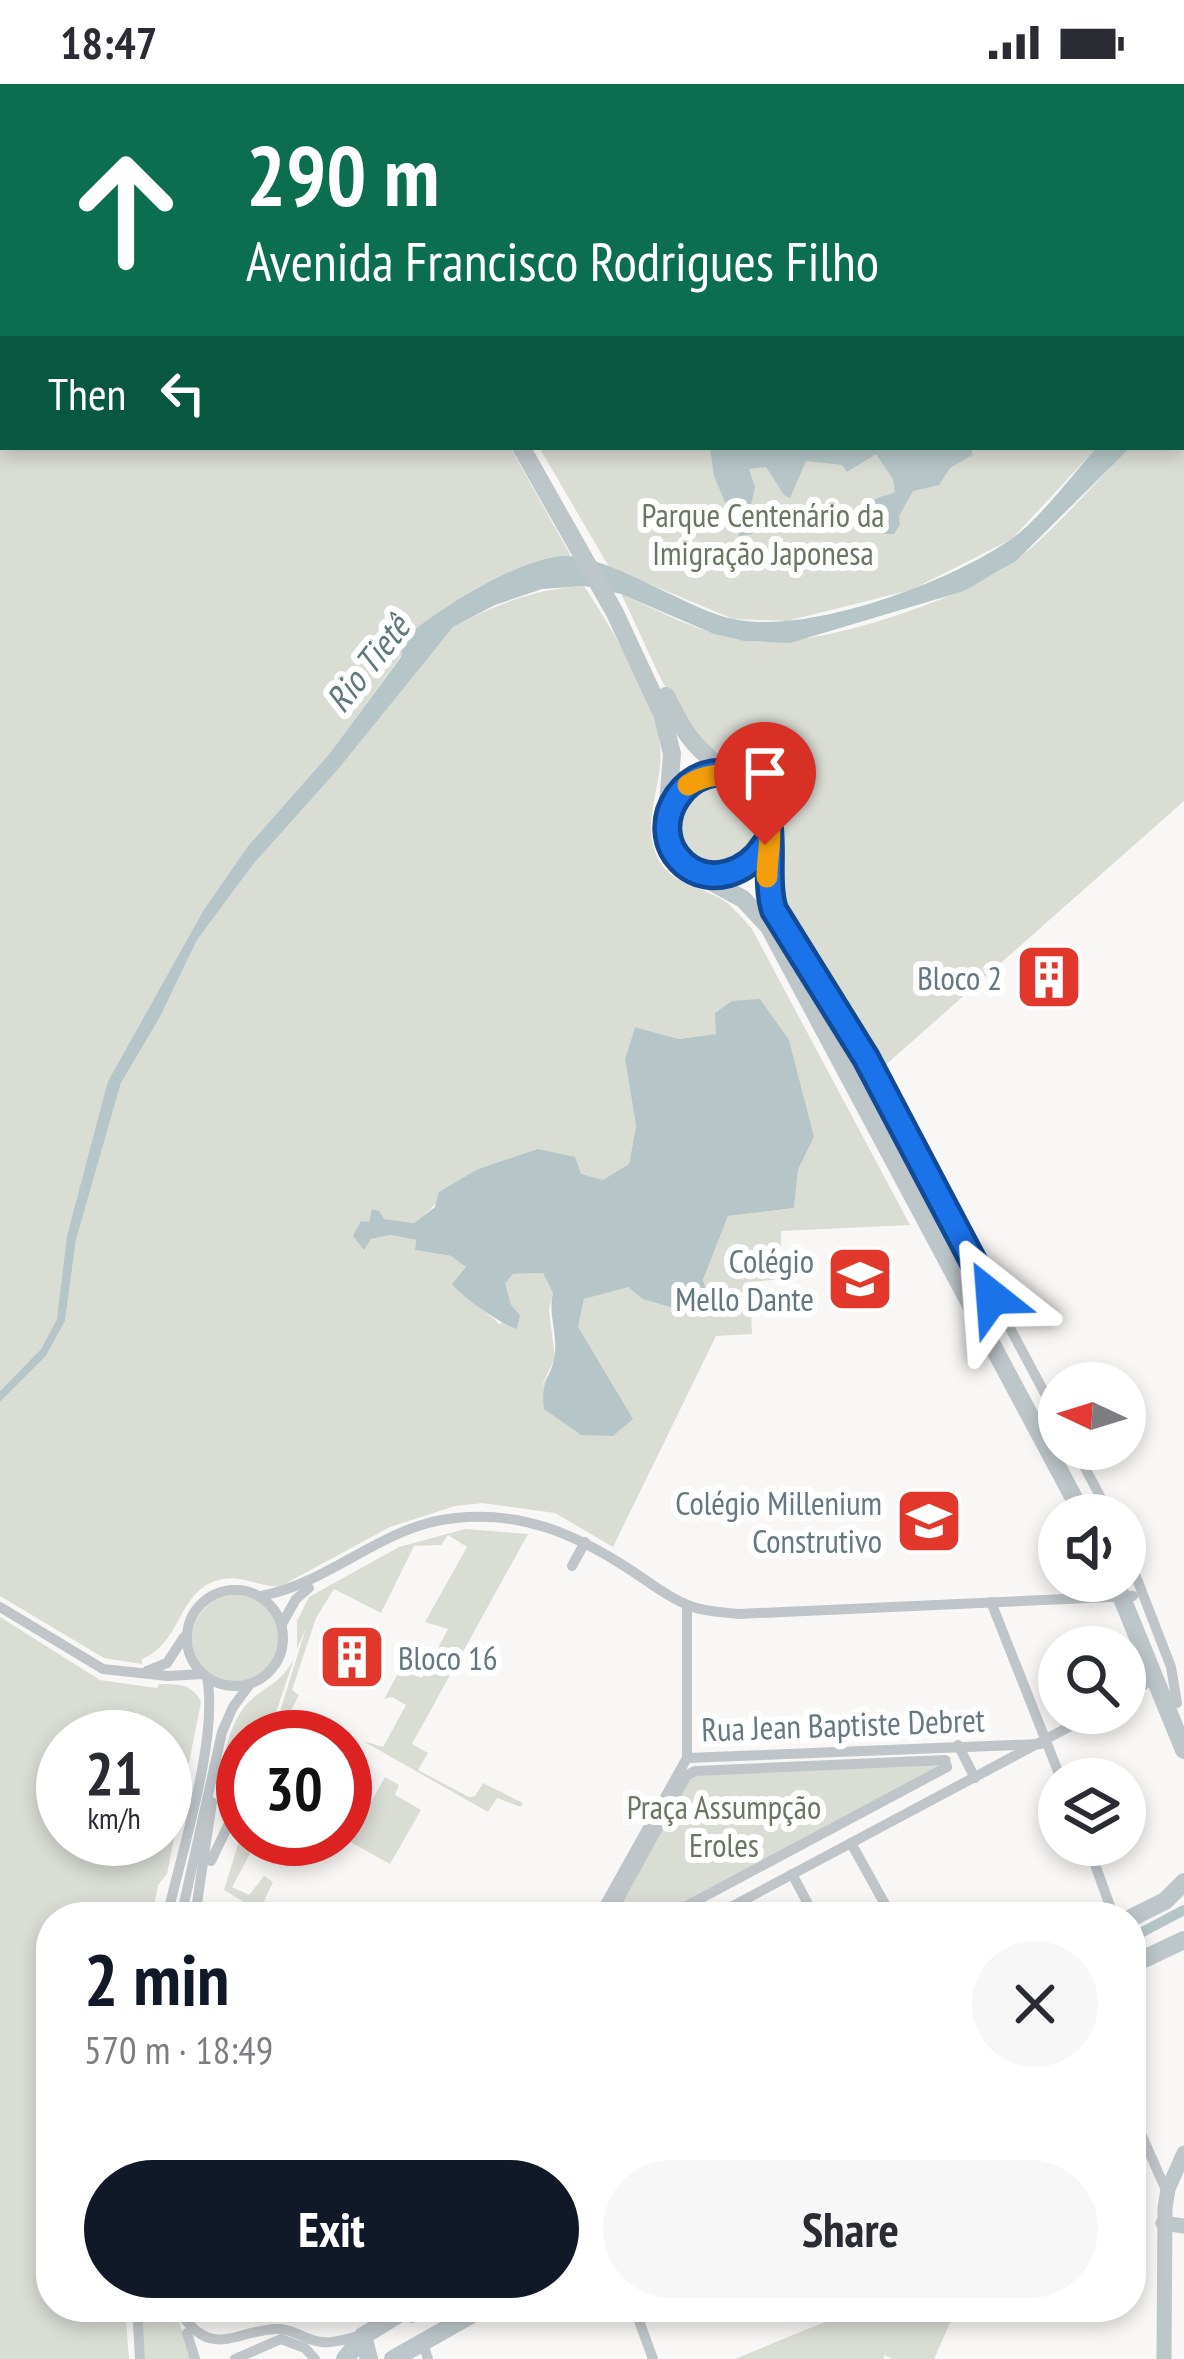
<!DOCTYPE html>
<meta charset="utf-8">
<style>
body{margin:0;font-family:"PT Sans Narrow",sans-serif;background:#f7f7f7;color:#2b2b33;height:100vh;display:flex;flex-direction:column;font-size:45px;white-space:nowrap}
*{box-sizing:border-box;margin:0}
p{font-size:39px;color:#7c7c81}
.icon{flex:none;width:66px;height:66px;fill:none;stroke:currentColor;stroke-width:2;stroke-linecap:round;stroke-linejoin:round}
.map{position:relative;flex:1;overflow:hidden}
.panel{position:absolute;left:36px;top:1818px;width:1110px;height:420px;display:flex;flex-direction:column;background:#fff;border-radius:48px;box-shadow:0 6px 18px #0003}
.panel>*{flex:none}
.top-card{position:absolute;left:0px;top:0px;width:1185px;height:366px;box-shadow:0 6px 18px #0003;background:#0b6e4f;color:#fff;overflow:hidden}
.needle{width:78px;rotate:274deg}
.tools{position:absolute;left:1038px;top:1278px;display:grid;gap:24px}
.tools a{display:grid;place-items:center;width:108px;height:108px;border-radius:50%;background:#fff;box-shadow:0 6px 18px #0003;font-size:60px}
.speed{position:absolute;left:36px;top:1626px;display:flex;gap:24px;font-size:60px;font-weight:700;text-align:center}
.speed>*{display:grid;place-content:center;width:156px;height:156px;border-radius:50%;background:#fff;box-shadow:0 6px 18px #0003;line-height:1}
.speed small{font-size:30px;font-weight:400}
.speed .limit{border:18px solid #d22;background:#fff;color:#111}
.pin{position:absolute;display:grid;place-items:center;width:102px;height:102px;color:#fff;margin:-123px -51px;border-radius:50% 50% 50% 0;rotate:-45deg;box-shadow:0 0 12px #0007}
.pin .icon{rotate:45deg}
.me{position:absolute;width:132px;margin:-66px;rotate:332deg;stroke-linejoin:round;filter:drop-shadow(0 0 9px #0008)}
.turn{display:flex;align-items:center;gap:42px;height:252px;padding:0 48px;font-size:54px}
.turn .icon{width:156px;height:156px;stroke-width:2.5}
.turn b{display:block;font-size:84px;line-height:102px}
.then{display:flex;align-items:center;height:114px;padding:0 48px;background:#0003;gap:24px;font-size:45px}
.round{display:grid;place-items:center;flex:none;width:126px;height:126px;border-radius:63px;background:#f7f7f7}
.overview{display:flex;align-items:center;justify-content:space-between;height:204px;padding:0 48px}
h1{font-size:72px;font-weight:600;line-height:90px;color:#111827}
.action{display:flex;gap:24px;margin-top:auto;padding:24px 48px}
.action a{flex:1;height:138px;border-radius:72px;background:#111827;color:#fff;font-size:48px;font-weight:600;line-height:138px;text-align:center}
.action a+a{background:#f7f7f7;color:#2b2b33}
.status{display:flex;justify-content:space-between;align-items:center;height:84px;padding:0 60px;background:#fff;direction:ltr}
.status svg{height:33px;fill:currentColor}
.map>svg:first-child{display:block}
</style>
<div class="status"><b>18:47</b><svg viewBox="0 0 49 12"><path d="M0 12V9h3v3zM5 12V6h3v6zM10 12V3h3v9zM15 12V0h3v12zM26 1h20v11H26zM47 4h2v5h-2z"/></svg></div>
<div class="map">
<svg width="1184" height="2275" viewBox="0 0 1184 2275">
<rect width="100%" height="100%" fill="#f8f7f5"/>
<g fill="#d9ddd4" fill-rule="evenodd">
<path d="M0 0 296 3H3V363H510L571 472C524 469 438 525 403 555L401 572 330 669 248 762 203 827 108 997 57 1235 41 1265 0 1307Z"/>
<path d="M633 0H1184V261L1182 263V3H631Z"/>
<path d="M1184 310V717L881 985C849 930 805 878 784 817 772 782 794 741 775 708 759 680 722 677 701 655 665 617 645 556 621 510 660 527 699 549 741 556 810 568 954 518 1012 479 1048 454 1097 396 1131 363H1182Z"/>
<path d="M539 363H1097L1012 455 911 506 787 537 733 535 609 483Z"/>
<path d="M584 502C611 543 654 613 660 662 665 702 636 743 662 781 678 803 705 803 726 818 735 825 744 836 752 845L910 1141 781 1147V1195L750 1198 752 1250 716 1252 613 1463 555 1429 482 1419 455 1422 390 1443 281 1502C261 1504 244 1491 223 1495 177 1503 184 1558 142 1575V1580L104 1574 0 1512V1318L46 1272 65 1237 76 1156 121 999 160 933 197 856 255 778 453 543C497 520 534 505 584 502ZM635 943 679 955 717 950 814 1053 798 1086 794 1124 728 1132 703 1196 628 1202 584 1215 578 1243 541 1303 555 1274 549 1226 553 1209 543 1189 513 1190 504 1199 511 1221 500 1241C484 1224 465 1216 453 1200L467 1183 451 1172 415 1166 416 1156 391 1151 371 1155 364 1165 369 1138 384 1135 414 1139C436 1123 457 1095 481 1084 508 1072 575 1088 603 1097L629 1080 636 1042 625 975Z"/>
<circle cx="719" cy="741" r="43"/>
<path d="M465 1445 528 1450 412 1660 428 1669 418 1686 469 1713 475 1712 483 1699 523 1719 521 1723 497 1714 488 1728 363 1657 383 1663 406 1621 392 1613 384 1615 400 1586 422 1594 448 1545 425 1538 467 1463 448 1451 441 1461 414 1462 381 1529 334 1505 316 1534 292 1606 299 1611 280 1648 287 1653H272L306 1544 297 1565V1537L309 1513 399 1463Z"/>
<circle cx="236" cy="1555" r="44"/>
<path d="M0 1533 100 1596 157 1604 159 1600C177 1600 192 1599 201 1618L167 1790 158 1801 152 1833H51V2223H125L129 2275H0ZM63 1653H165V1755H63Z"/>
<path d="M294 1575 268 1652 253 1647 240 1654 234 1707 230 1708 229 1722 223 1726C216 1698 226 1645 245 1622 262 1603 280 1601 294 1575Z"/>
<path d="M951 1673 949 1687 673 1833H605L693 1685Z"/>
<path d="M385 1693 399 1701 395 1711 421 1726 390 1780 345 1755V1743L354 1748Z"/>
<path d="M243 1744V1755H258L232 1803 249 1811 264 1792 273 1798 264 1817 294 1833H269L224 1806Z"/>
<path d="M141 2223H174L192 2275H145Z"/>
<path d="M861 2223H957L934 2275H892L884 2271V2275H735Z"/>
</g>
<g fill="#b6c6c8">
<path d="M710 363H972V371L950 384 939 401 913 407 899 432 900 441 894 450C871 452 849 432 876 415 881 412 889 411 895 408L893 395 876 370 847 388 842 381 806 377 790 414 784 411 766 383 749 385 755 403 751 421 755 439 752 450 739 452 714 392Z"/>
<path d="M1097 363H1131L1016 477 964 507 790 559 744 557 714 550 621 510 584 502 542 505 495 521 453 543 339 684 255 778 197 856 160 933 121 999 76 1156 65 1237 46 1272 0 1318V1307L41 1265 57 1235 67 1152 108 997 203 827 248 762 330 669 401 573 403 555C437 526 516 475 563 472 606 469 687 525 733 535 809 551 947 499 1010 456 1037 438 1074 389 1097 363Z"/>
<path d="M760 915 789 956 814 1053 798 1086 794 1124 728 1132 703 1196 709 1220 694 1230 643 1215 628 1203 584 1215 578 1243 633 1335 613 1352 581 1351 544 1325C540 1294 553 1293 555 1268 557 1247 548 1230 553 1209L543 1189 513 1190 505 1199 511 1221 520 1231 517 1245C502 1241 462 1213 452 1200L466 1183 451 1172 415 1166 416 1156 391 1151 371 1155 364 1166 353 1152 361 1137 369 1138 372 1125 379 1127 384 1135 414 1139 435 1123 439 1108 478 1085 538 1065 575 1073 581 1090 603 1096 629 1080 636 1042 625 975 635 943 679 955 716 950 715 929 732 917Z"/>
</g>
<g fill="none" stroke-linecap="round" stroke-linejoin="round">
<g stroke="#b6c6c8" stroke-width="10">
<path d="M1131 1854 1184 1826"/>
<path d="M412 2234 433 2223"/>
</g>
<g stroke="#bfc5c8" stroke-width="10">
<path d="M840 934 866 974 1059 1336"/>
<path d="M1075 1365 1110 1431"/>
<path d="M1125 1464 1171 1583 1177 1619"/>
<path d="M572 1482 585 1458"/>
<circle cx="235" cy="1554" r="48"/>
<path d="M261 1512C331 1499 384 1440 456 1434 523 1427 575 1450 629 1485 649 1498 670 1515 693 1523 707 1528 723 1528 738 1530L1133 1512"/>
<path d="M991 1518 1061 1695"/>
<path d="M0 1523 103 1585 168 1592 203 1590"/>
<path d="M282 1540 296 1515 309 1504"/>
<path d="M147 1587 167 1579 184 1553"/>
<path d="M1125 1612 1154 1595"/>
<path d="M958 1661 975 1694"/>
<path d="M687 1674V1521"/>
<path d="M851 1759 892 1833"/>
<path d="M1088 1761 1114 1833"/>
<path d="M211 1777 238 1721"/>
<path d="M792 1790 815 1833"/>
<path d="M167 1833C181 1770 219 1653 207 1594"/>
<path d="M181 1833 222 1648 233 1623 250 1600"/>
<path d="M195 1833 212 1718"/>
<path d="M598 1833 687 1674 1040 1660"/>
<path d="M609 1833 687 1691 695 1687 945 1676 947 1683"/>
<path d="M666 1833 947 1683"/>
<path d="M712 1833 1095 1629"/>
<path d="M1131 2027 1166 2106"/>
<path d="M137 2223 140 2275"/>
<path d="M634 2223 653 2275"/>
<path d="M181 2230C213 2275 234 2247 276 2245 294 2244 305 2257 322 2258 333 2260 348 2254 360 2252"/>
<path d="M187 2249 195 2275"/>
<path d="M422 2257 428 2275"/>
<path d="M235 2275 281 2255 305 2264 315 2275"/>
</g>
<g stroke="#bdc6c9" stroke-width="15">
<path d="M1163 2139 1184 2142"/>
<path d="M1164 2275 1165 2124 1168 2105 1184 2069"/>
</g>
<g stroke="#bdc6c9" stroke-width="18">
<path d="M318 0 319 3"/>
<path d="M521 363 615 529 662 630 672 670 666 744 674 769 690 786 743 815 769 843 1083 1431"/>
<path d="M666 612C678 636 688 657 710 674 727 687 751 695 762 714 779 745 762 789 774 826L949 1158"/>
<path d="M672 717 696 696 731 691"/>
<path d="M708 791C736 791 755 780 767 755"/>
<path d="M1115 1497 1184 1666"/>
<path d="M1131 1834 1165 1817 1184 1798"/>
<path d="M1131 1881 1184 1856"/>
<path d="M363 2252 369 2275"/>
<path d="M345 2275 363 2252 410 2223"/>
<path d="M393 2275 485 2223"/>
</g>
</g>
<g fill="none" stroke-linecap="round" stroke-linejoin="round">
<g stroke="#114b97" stroke-width="30">
<path id="route" d="M765 761C748 788 711 803 684 780 640 741 691 667 743 695 786 719 761 785 774 826L866 974 992 1213"/>
</g>
<use href="#route" stroke="#1a73e8" stroke-width="21"/>
<path stroke="#f59e0b" stroke-width="21" d="M688 701C721 680 763 693 769 735 772 753 767 774 767 793"/>
</g>
<defs>
<g id="building-square" transform="scale(3.45)"><rect x="-9" y="-9" width="18" height="18" rx="4" fill="#e2372b" stroke="#fff"/><path d="M-4-6H4V6H1V3H-1V6H-4ZM-2.5-4.3h1.7v1.8h-1.7ZM.8-4.3h1.7v1.8H.8ZM-2.5-1h1.7V.8h-1.7ZM.8-1h1.7V.8H.8Z" fill="#fff"/></g>
<g id="school-square" transform="scale(3.45)"><rect x="-9" y="-9" width="18" height="18" rx="4" fill="#e2372b" stroke="#fff"/><path d="M0-5L7-2L0 1L-7-2ZM-4 1L0 2.5L4 1V4Q0 6-4 4Z" fill="#fff"/></g>
</defs>
<g fill-rule="evenodd">
<use href="#building-square" x="1049" y="893"/>
<use href="#school-square" x="860" y="1195"/>
<use href="#school-square" x="929" y="1437"/>
<use href="#building-square" x="352" y="1573"/>
</g>
<g text-anchor="middle" dominant-baseline="central" stroke-width="12" stroke-linejoin="round" paint-order="stroke">
<g font-size="33" fill="#6a7862" stroke="#fff">
<text x="763" y="430">Parque Centenário da<tspan x="763" dy="38">Imigração Japonesa</tspan></text>
<text x="724" y="1722">Praça Assumpção<tspan x="724" dy="38">Eroles</tspan></text>
</g>
<g font-size="33" fill="#637880" stroke="#fff" text-anchor="end">
<text x="1002" y="893">Bloco 2</text>
<text x="814" y="1176">Colégio<tspan x="814" dy="38">Mello Dante</tspan></text>
<text x="882" y="1418">Colégio Millenium<tspan x="882" dy="38">Construtivo</tspan></text>
<text x="398" y="1573" text-anchor="start">Bloco 16</text>
</g>
<g font-size="33" fill="#637880" stroke="#fff">
<text transform="translate(843 1640) rotate(-2)">Rua Jean Baptiste Debret</text>
</g>
<g font-size="36" font-style="italic" fill="#5e787b" stroke="#fff">
<text transform="translate(367 579) rotate(-52)">Rio Tietê</text>
</g>
</g>
</svg>
<div class="tools">
<a><svg class="needle" viewBox="-14 -14 28 28"><path d="M0-13l5 13h-10z" fill="#e53935"/><path d="M0 13l5-13h-10z" fill="#7c7c81"/></svg></a>
<a><svg class="icon" aria-label="sound" viewBox="0 0 24 24"><path d="M4 9h4l5-4v14l-5-4H4zM17 9q2 3 0 6"/></svg></a>
<a><svg class="icon" aria-label="search" viewBox="0 0 24 24"><circle cx="10" cy="10" r="6"/><path d="M15 15l6 6"/></svg></a>
<a><svg class="icon" aria-label="layers" viewBox="0 0 24 24"><path d="M12 4l9 5-9 5-9-5zM3 14l9 5 9-5"/></svg></a>
</div>
<div class="speed"><div>21<small>km/h</small></div><div class="limit">30</div></div>
<div class="pin" style="left:765px;top:761px;background:#d93025"><svg class="icon" aria-label="arrive" viewBox="0 0 24 24"><path d="M6 21V4h12l-3 4 3 4H6"/></svg></div>
<svg class="me" style="left:992px;top:1213px" viewBox="-20 -20 40 40"><path d="M0-17L14 15 0 8-14 15z" fill="#1a73e8" stroke="#fff" stroke-width="4"/></svg>
<div class="top-card">
<div class="turn"><svg class="icon" aria-label="ahead" viewBox="0 0 24 24"><path d="M12 20V5M6 11l6-6 6 6"/></svg><div><b>290 m</b>Avenida Francisco Rodrigues Filho</div></div>
<div class="then">Then<svg class="icon" aria-label="left" viewBox="0 0 24 24"><path d="M17 20v-9H6M10 6l-5 5 5 5"/></svg></div>
</div>
<section class="panel">
<div class="overview"><div><h1>2 min</h1><p>570 m · 18:49</p></div><a class="round"><svg class="icon" aria-label="close" viewBox="0 0 24 24"><path d="M6 6l12 12M18 6L6 18"/></svg></a></div>
<div class="action"><a>Exit</a><a>Share</a></div>
</section>
</div>
